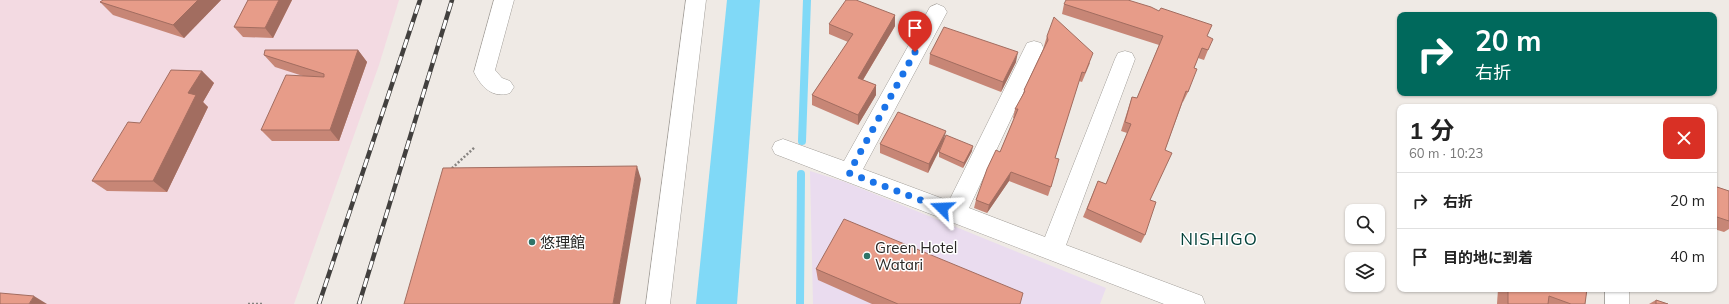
<!DOCTYPE html>
<html lang="ja">
<meta charset="utf-8">
<style>
body{margin:0;font-family:Mulish,"Noto Sans JP",sans-serif;background:#f2f2f2;color:#222;height:100vh;display:flex;flex-direction:column;font-size:15px;white-space:nowrap}
*{box-sizing:border-box;margin:0}
p{font-size:13px;color:#767676}
.icon{flex:none;width:22px;height:22px;fill:none;stroke:currentColor;stroke-width:2;stroke-linecap:round;stroke-linejoin:round}
.map{position:relative;flex:1;overflow:hidden}
.sheet{position:absolute;left:1397px;top:104px;width:320px;height:188px;display:flex;flex-direction:column;background:#fff;border-radius:8px;box-shadow:0 1px 3px #0004}
.sheet>*{flex:none}
.banner{position:absolute;left:1397px;top:12px;width:320px;height:84px;border-radius:8px;box-shadow:0 1px 3px #0004;background:#00695c;color:#fff;overflow:hidden}
.controls{position:absolute;left:1345px;top:204px;display:grid;gap:8px}
.controls a{display:grid;place-items:center;width:40px;height:40px;border-radius:8px;background:#fff;box-shadow:0 1px 3px #0004;font-size:20px}
.pin{position:absolute;display:grid;place-items:center;width:34px;height:34px;color:#fff;margin:-41px -17px;border-radius:50% 50% 50% 0;rotate:-45deg;box-shadow:0 0 4px #0007}
.pin .icon{rotate:45deg}
.me{position:absolute;width:44px;margin:-22px;rotate:291deg;stroke-linejoin:round;filter:drop-shadow(0 0 3px #0008)}
.turn{display:flex;align-items:center;gap:14px;height:84px;padding:0 12px;font-size:18px}
.turn .icon{width:52px;height:52px;stroke-width:2.5}
.turn b{display:block;font-size:28px;line-height:34px}
.round{display:grid;place-items:center;flex:none;width:42px;height:42px;border-radius:8px;background:#f2f2f2}
.overview{display:flex;align-items:center;justify-content:space-between;height:68px;padding:0 12px}
h1{font-size:24px;font-weight:700;line-height:30px}
ul{padding:0;list-style:none}
li{display:flex;align-items:center;gap:12px;height:56px;padding:0 12px;border-top:1px solid #e0e0e0}
li div{flex:1}
li b{display:block;font-size:15px}
li em{font-style:normal}
.map>svg:first-child{display:block}
</style>
<div class="map">
<svg width="1729" height="304" viewBox="0 0 1729 304">
<rect width="100%" height="100%" fill="#efeae5"/>
<path fill="#eadcef" d="M810 171 845 182 1106 288 1100 304H813Z"/>
<path fill="#f3dae2" d="M0 0H399L379 65 294 304H0Z"/>
<path fill="#80d9f7" d="M727 0H760L737 304H696Z"/>
<g fill="none" stroke-linecap="round" stroke-linejoin="round">
<g stroke="#80d9f7" stroke-width="8">
<path d="M802 141 807 0"/>
<path d="M800 304 801 174"/>
</g>
<g stroke="#a29e99" stroke-width="1">
<g id="minor">
<path d="M494 0H514L495 70 502 78 510 81 514 87 510 93C493 99 481 87 474 72Z"/>
<path d="M686 0H706L670 304H646Z"/>
<path d="M937 4 944 7 947 12 863 169 949 201 1027 43 1034 41 1041 43 1044 49 969 208 1045 237 1115 59 1118 53 1125 51 1132 53 1135 59 1066 245 1202 296 1205 304H1164L775 154 772 148 775 142 783 139 844 161 930 7Z"/>
<rect x="1605" y="289" width="24" height="15"/>
</g>
</g>
<g stroke="#868380" stroke-width="2.5" stroke-dasharray="2 2" stroke-linecap="butt">
<path d="M449 171 475 147"/>
<path d="M248 304H263"/>
</g>
<use href="#minor" fill="#fff" fill-rule="evenodd"/>
<g stroke="#42403e" stroke-width="4.5">
<g id="rail">
<path d="M319 304 420 0"/>
<path d="M359 304 452 0"/>
</g>
</g>
<use href="#rail" stroke="#fff" stroke-width="3" stroke-dasharray="9" stroke-linecap="butt"/>
</g>
<g fill="#c78676">
<path d="M103 0H221L184 38 113 15 100 2Z"/>
<path d="M248 0H292L273 38 243 37 234 27Z"/>
<path d="M1064 4 1207 36 1208 50 1204 60 1198 58 1194 68 1188 92 1183 102V101L1165 150 1150 200 1145 235 1141 243 1083 217 1098 181 1106 184 1127 133 1121 131 1129 106 1132 97 1137 98 1159 45 1062 14Z"/>
<path d="M895 15V26L863 80 876 85V95L858 125 812 105V95L848 42 829 34V24Z"/>
<path d="M1047 36 1090 63 1082 82 1079 81 1055 158 1051 187 1048 196 1009 181 987 213 974 208 976 200 1000 152 1014 118H1013L1015 109 1023 96 1024 90 1044 47V46Z"/>
<path d="M358 50 367 62 339 141H272L261 130 303 76 275 67 264 55Z"/>
<path d="M930 54 1016 62 1001 92 929 64Z"/>
<path d="M202 71 214 83 203 102 208 107 167 192 107 191 92 181Z"/>
<path d="M944 140 972 151 963 168 939 157V152L944 141 928 173 880 153V144Z"/>
<path d="M1714 186 1729 191V229L1724 232 1714 229Z"/>
<path d="M816 269 1020 304H872L818 280Z"/>
<path d="M1498 289H1587L1585 304H1497Z"/>
<path d="M1656 300 1668 304H1649Z"/>
</g>
<g fill="#a26d60">
<path d="M198 0H221L184 38 173 25Z"/>
<path d="M279 0H292L273 38 265 28Z"/>
<path d="M895 15V26L858 88V78Z"/>
<path d="M358 50 367 62 339 141 330 130Z"/>
<path d="M1018 52 1016 62 1001 92 1003 82Z"/>
<path d="M202 71 214 83 203 102 208 107 167 192 153 181 188 93Z"/>
<path d="M876 85V95L858 125V115Z"/>
<path d="M946 131 944 140 928 173 929 164Z"/>
<path d="M973 146 972 151 963 168 964 163Z"/>
<path d="M637 166 641 179 620 304H613Z"/>
<path d="M1011 172 1009 181 987 213 989 205Z"/>
<path d="M34 296 47 304H29Z"/>
</g>
<g fill="#e79c89" stroke="#a26d60">
<path d="M103 0H198L173 25 100 2Z"/>
<path d="M248 0H279L265 28 234 27Z"/>
<path d="M846 0H856L895 15 858 78 876 85 858 115 812 95 853 34 829 24Z"/>
<path d="M1066 0H1128L1151 7 1159 11 1161 8 1212 25 1207 36 1213 39 1208 50 1202 48 1194 68 1197 69 1188 92 1186 91 1165 150 1172 153 1150 200 1156 202 1145 235 1087 209 1098 181 1106 184 1131 124 1125 122 1132 97 1137 98 1163 36 1064 4Z"/>
<path d="M1054 17 1093 53 1085 73 1082 72 1055 158 1059 159 1051 187 1011 172 989 205 976 200 987 169 996 150 1000 152 1018 109H1015L1025 91 1024 90 1048 40 1047 36Z"/>
<path d="M944 27 1018 52 1003 82 930 54Z"/>
<path d="M265 50H358L330 130H261L286 75 324 77V74L264 55Z"/>
<path d="M171 70 202 71 188 93 196 95 153 181H92L128 122 140 123Z"/>
<path d="M898 112 946 131 929 164 880 144Z"/>
<path d="M946 135 973 146 964 163 939 152Z"/>
<path d="M637 166 613 304H404L443 168Z"/>
<path d="M1714 186 1729 191V221L1714 216Z"/>
<path d="M844 219 1023 293 1020 304H898L816 269Z"/>
<path d="M1508 289H1587L1585 304H1571L1549 296 1548 304H1508Z"/>
<path d="M0 293 34 296 29 304H0Z"/>
<path d="M1656 300 1668 304H1656Z"/>
</g>
<g fill="none" stroke-linecap="round" stroke-linejoin="round">
<path stroke="#1a73e8" stroke-width="7" stroke-dasharray="0 12.6" d="M915 52 849 173 942 208"/>
</g>
<g fill="#2f7468" stroke="#fff" stroke-width="1.5">
<circle cx="532" cy="242" r="4"/>
<circle cx="867" cy="256" r="4"/>
</g>
<g text-anchor="middle" dominant-baseline="central" stroke-width="3" stroke-linejoin="round" paint-order="stroke">
<g font-size="15" fill="#292725" stroke="#fff" text-anchor="start">
<text x="540" y="242">悠理館</text>
<text x="875" y="247">Green Hotel<tspan x="875" dy="17">Watari</tspan></text>
</g>
<g font-size="17" letter-spacing="1" fill="#024139" stroke="#fff">
<text x="1219" y="238">NISHIGO</text>
</g>
</g>
</svg>
<div class="controls">
<a><svg class="icon" aria-label="search" viewBox="0 0 24 24"><circle cx="10" cy="10" r="6"/><path d="M15 15l6 6"/></svg></a>
<a><svg class="icon" aria-label="layers" viewBox="0 0 24 24"><path d="M12 4l9 5-9 5-9-5zM3 14l9 5 9-5"/></svg></a>
</div>
<div class="pin" style="left:915px;top:52px;background:#d93025"><svg class="icon" aria-label="arrive" viewBox="0 0 24 24"><path d="M6 21V4h12l-3 4 3 4H6"/></svg></div>
<svg class="me" style="left:942px;top:208px" viewBox="-20 -20 40 40"><path d="M0-17L14 15 0 8-14 15z" fill="#1a73e8" stroke="#fff" stroke-width="4"/></svg>
<div class="banner">
<div class="turn"><svg class="icon" aria-label="right" viewBox="0 0 24 24"><path d="M7 20v-9h11M14 6l5 5-5 5"/></svg><div><b>20 m</b>右折</div></div>
</div>
<section class="sheet">
<div class="overview"><div><h1>1 分</h1><p>60 m · 10:23</p></div><a class="round" style="background:#d93025;color:#fff"><svg class="icon" aria-label="close" viewBox="0 0 24 24"><path d="M6 6l12 12M18 6L6 18"/></svg></a></div>
<ul>
<li><svg class="icon" aria-label="right" viewBox="0 0 24 24"><path d="M7 20v-9h11M14 6l5 5-5 5"/></svg><div><b>右折</b></div><em>20 m</em></li>
<li><svg class="icon" aria-label="arrive" viewBox="0 0 24 24"><path d="M6 21V4h12l-3 4 3 4H6"/></svg><div><b>目的地に到着</b></div><em>40 m</em></li>
</ul>
</section>
</div>
